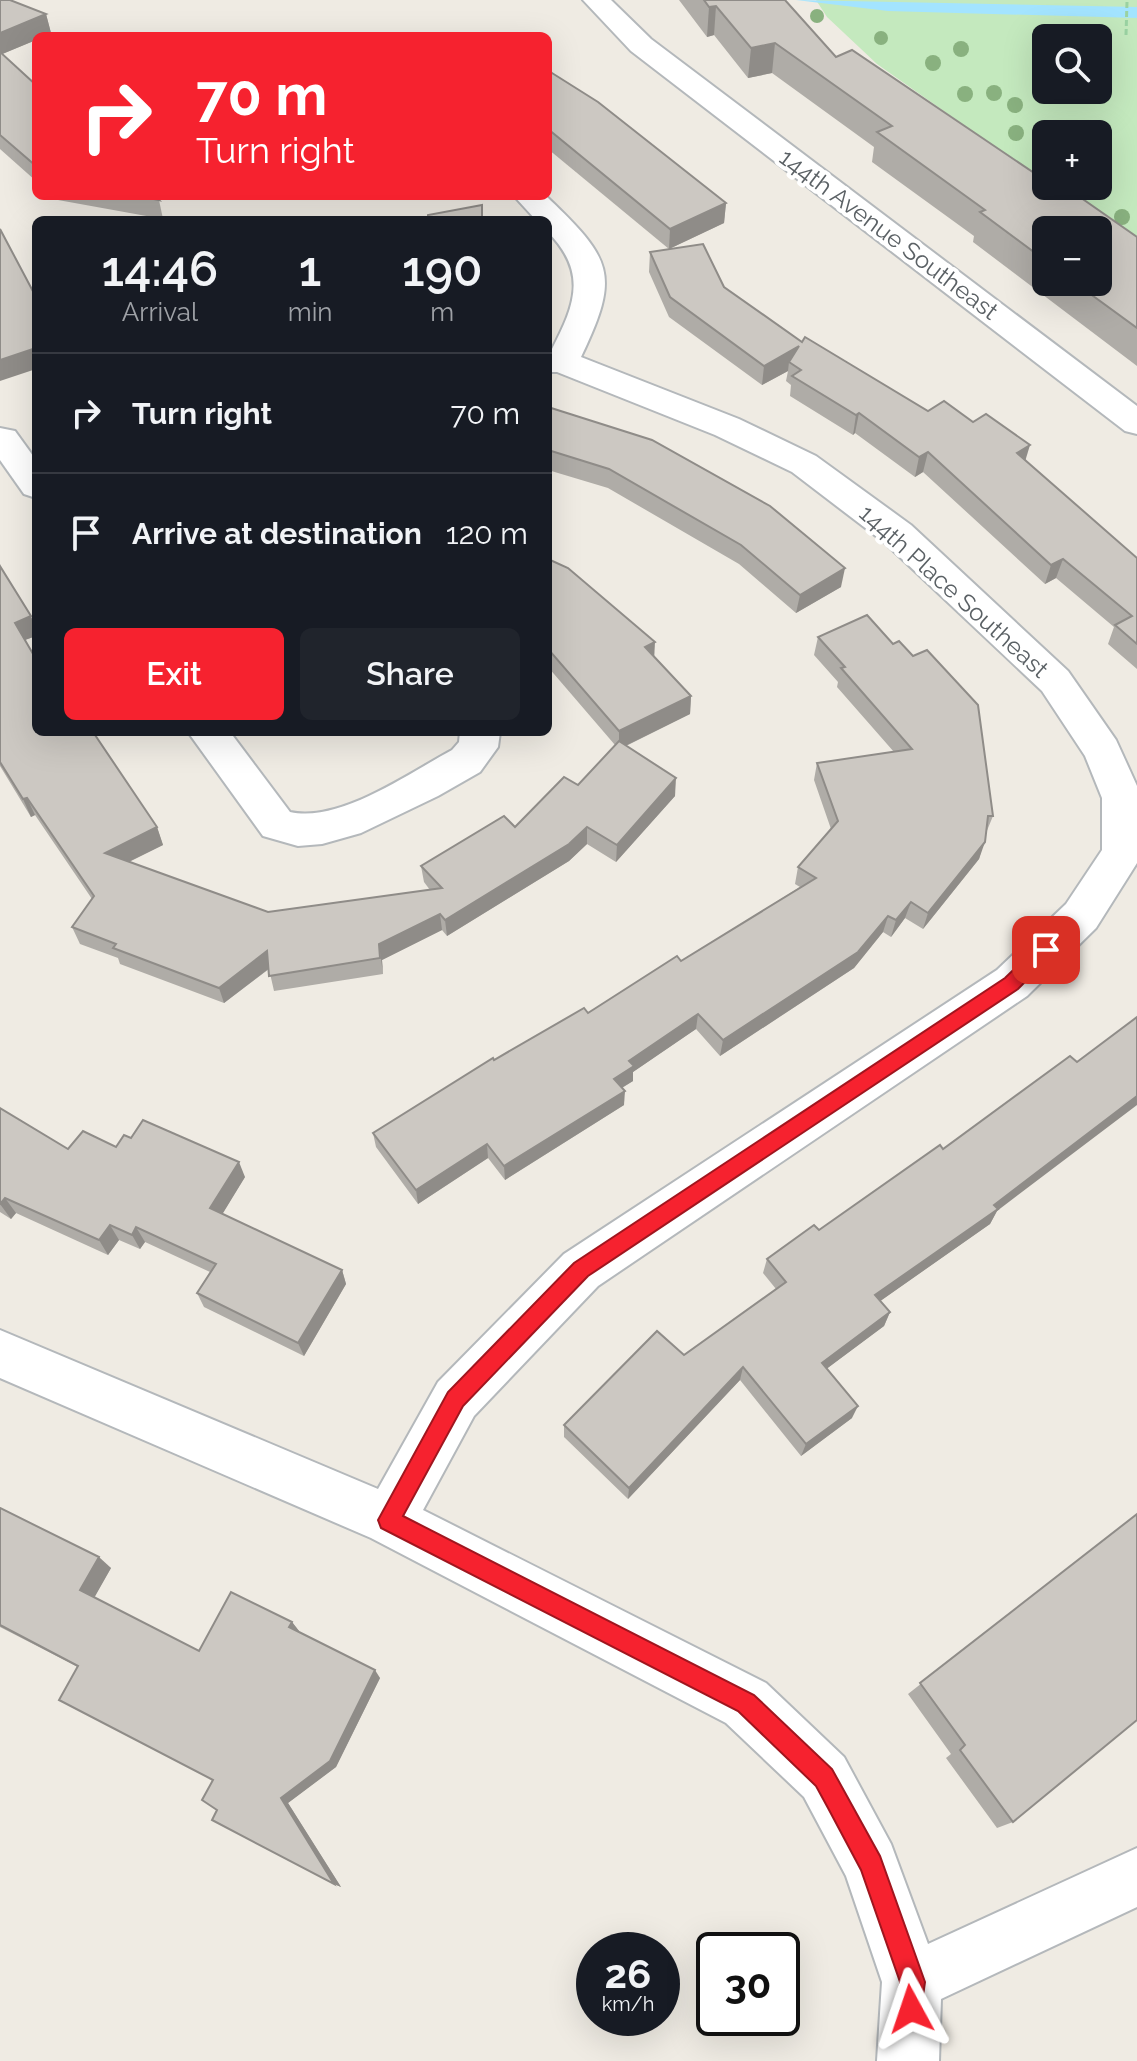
<!DOCTYPE html>
<meta charset="utf-8">
<style>
body{margin:0;font-family:Raleway,sans-serif;background:#20242c;color:#f1f3f6;height:100vh;display:flex;flex-direction:column;font-size:30px;white-space:nowrap}
*{box-sizing:border-box;margin:0}
p{font-size:26px;color:#9ea1a6}
.icon{flex:none;width:44px;height:44px;fill:none;stroke:currentColor;stroke-width:2;stroke-linecap:round;stroke-linejoin:round}
.map{position:relative;flex:1;overflow:hidden}
.sheet{position:absolute;left:32px;top:216px;width:520px;height:520px;display:flex;flex-direction:column;background:#171b24;border-radius:12px;box-shadow:0 8px 32px #0002}
.sheet>*{flex:none}
.hud{position:absolute;left:32px;top:32px;width:520px;height:168px;border-radius:12px;box-shadow:0 8px 32px #0002;background:#f6222f;color:#fff;overflow:hidden}
.buttons{position:absolute;left:1032px;top:24px;display:grid;gap:16px}
.buttons a{display:grid;place-items:center;width:80px;height:80px;border-radius:12px;background:#171b24;box-shadow:0 8px 32px #0002;font-size:40px}
.speed{position:absolute;left:576px;top:1932px;display:flex;gap:16px;font-size:40px;font-weight:700;text-align:center}
.speed>*{display:grid;place-content:center;width:104px;height:104px;border-radius:50%;background:#171b24;box-shadow:0 8px 32px #0002;line-height:1}
.speed small{font-size:20px;font-weight:400}
.speed .limit{border:4px solid #111;border-radius:12px;background:#fff;color:#111}
.pin{position:absolute;display:grid;place-items:center;width:68px;height:68px;color:#fff;margin:-34px;border-radius:16px;box-shadow:0 4px 12px #0006}
.me{position:absolute;width:88px;margin:-44px;rotate:355deg;stroke-linejoin:round;filter:drop-shadow(0 0 6px #0008)}
.turn{display:flex;align-items:center;gap:28px;height:168px;padding:0 32px;font-size:36px}
.turn .icon{width:104px;height:104px;stroke-width:2.5}
.turn b{display:block;font-size:56px;line-height:68px}
.eta{display:flex;justify-content:space-evenly;align-items:center;height:136px;text-align:center}
.eta b{font-size:48px;font-weight:600;line-height:56px}
.primary-button{display:flex;gap:16px;margin-top:auto;padding:16px 32px}
.primary-button a{flex:1;height:92px;border-radius:12px;background:#f6222f;color:#fff;font-size:32px;font-weight:600;line-height:92px;text-align:center}
.primary-button a+a{background:#20242c;color:#f1f3f6}
ul{padding:0;list-style:none}
li{display:flex;align-items:center;gap:24px;height:120px;padding:0 32px;border-top:2px solid #363941}
li div{flex:1}
li b{display:block;font-size:30px}
li em{font-style:normal}
.map>svg:first-child{display:block}
</style>
<div class="map">
<svg width="1137" height="2061" viewBox="0 0 1137 2061">
<rect width="100%" height="100%" fill="#efebe3"/>
<path fill="#c4e9be" fill-rule="evenodd" d="M816 0H1137V246L1051 186H1098V134H1046V183L877 64 827 17ZM1046 38H1098V90H1046Z"/>
<path fill="#a3e4ff" d="M796 0 1137 7V18L888 11Z"/>
<g fill="none" stroke-linecap="round" stroke-linejoin="round">
<g stroke="#b4b8bb" stroke-width="4">
<g id="minor">
<path d="M583 0H611L651 39 1137 406V434L1125 431 631 51Z"/>
<path d="M514 196H546C612 259 621 274 581 357L739 419 816 456 911 525 1068 671 1116 740 1137 786V863L1096 928 1027 996 598 1286 474 1416 423 1510 766 1683 844 1757 891 1844 928 1944 1137 1848V1907L941 1999 939 2061H877L882 1982 846 1876 804 1797 726 1723 371 1538 0 1378V1330L378 1489 438 1382 564 1254 997 970 1066 904 1102 850V798L1085 756 1042 691 885 543 792 472 715 435 557 372H548V350L551 351C575 305 588 273 548 232V220H536Z"/>
<path d="M0 428 15 431 36 460V498L24 494 0 460Z"/>
<path d="M188 732H230L290 812C340 823 409 773 452 750L459 742 460 732H500L498 747 480 772 438 796 361 833 322 844 298 846 263 836Z"/>
</g>
</g>
<path stroke="#9ad2a2" stroke-width="3" stroke-dasharray="6 3" stroke-linecap="butt" d="M1126 35 1127 2"/>
<use href="#minor" fill="#fff" fill-rule="evenodd"/>
</g>
<g fill="#89b17f">
<circle cx="817" cy="16" r="7"/>
<circle cx="881" cy="38" r="7"/>
<circle cx="961" cy="49" r="8"/>
<circle cx="933" cy="63" r="8"/>
<circle cx="994" cy="93" r="8"/>
<circle cx="965" cy="94" r="8"/>
<circle cx="1015" cy="105" r="8"/>
<circle cx="1016" cy="133" r="8"/>
<circle cx="1122" cy="217" r="8"/>
</g>
<g fill="#afaca7" fill-rule="evenodd">
<path d="M0 0 46 14 51 33 45 36H36V40L2 54 36 85V181L0 149Z"/>
<path d="M679 0H785L836 57 1046 181 1137 237V366L973 242 974 236 872 162 874 147 772 73 748 78 714 35 707 37ZM1046 230 1098 282H1046Z"/>
<path d="M548 75 726 203 724 223 669 249 548 149Z"/>
<path d="M53 196H155L159 200 163 219 58 200Z"/>
<path d="M650 252 724 287 802 342 928 411 1025 461 1137 558V669L1108 644 1114 627 1056 578 1045 584 923 472 915 477 855 433 853 435 790 396 791 385 786 381 788 371 762 385 669 317 649 272Z"/>
<path d="M548 407 841 587 796 613 739 564 608 488 548 470Z"/>
<path d="M548 559 654 656 691 696 690 714 626 746 675 796 616 862 587 844 569 861 447 936 442 930 382 960 383 974 274 991 269 969 224 1003 120 964 118 958 80 944 72 927 92 899 35 815 31 817 0 766V566L36 636 25 640 36 732 157 827 163 845 129 862 268 912 430 890 424 882 421 866 515 827 578 785 615 745 548 667Z"/>
<path d="M818 637 993 816 986 833 979 859 923 929 905 918 891 937 883 932 854 968 720 1056 696 1029 633 1072V1081L622 1088 624 1105 505 1180 488 1158 418 1204 376 1147 373 1133 494 1060 588 1013 681 961 800 887 795 884 798 867 831 829 814 780 817 763 894 752 837 687 838 682 814 655Z"/>
<path d="M0 1108 68 1149 116 1147 131 1138 245 1177 222 1214 342 1270 346 1284 304 1356 204 1307 197 1293 210 1272 145 1242 140 1249 119 1240 108 1255 16 1213 11 1219 0 1212Z"/>
<path d="M997 1211 990 1224 880 1301 890 1312 884 1326 826 1369 852 1418 801 1456 740 1380 628 1499 564 1437V1425L684 1355 776 1289 763 1273 767 1259 819 1230Z"/>
<path d="M0 1508 111 1568 94 1597 199 1651 292 1622 299 1631 298 1632 380 1678 336 1767 288 1803 341 1887 334 1884 217 1810 212 1780 78 1667 0 1627Z"/>
<path d="M1137 1514 1013 1822 997 1828 946 1758 951 1754 908 1694Z"/>
</g>
<g fill="#8f8c88">
<path d="M716 6 714 35 707 37 709 7Z"/>
<path d="M46 14 51 33 45 36H36V40L0 55V33Z"/>
<path d="M775 43 772 73 748 78 751 48Z"/>
<path d="M726 203 724 223 669 249 670 229Z"/>
<path d="M799 346 789 362 788 371 762 385 764 366Z"/>
<path d="M36 348V369L0 381V360Z"/>
<path d="M859 413 855 433 853 435 856 415Z"/>
<path d="M1030 445 1024 465 1017 453Z"/>
<path d="M928 452 923 472 915 477 919 457Z"/>
<path d="M1063 559 1056 578 1045 584 1051 565Z"/>
<path d="M845 568 841 587 796 613 800 595Z"/>
<path d="M31 616 36 629V636L22 641 15 623Z"/>
<path d="M655 642 654 661 645 647Z"/>
<path d="M691 696 690 714 619 749V731Z"/>
<path d="M676 778 675 796 616 862 617 845Z"/>
<path d="M27 798 35 815 31 817 23 799Z"/>
<path d="M157 827 163 845 112 870 105 853Z"/>
<path d="M587 827V844L569 861 447 936 445 920Z"/>
<path d="M985 842 979 859 923 929 928 913Z"/>
<path d="M911 902 905 918 891 937 896 920Z"/>
<path d="M440 914 442 930 382 960 383 974 379 944Z"/>
<path d="M888 916 883 932 854 968 720 1056 723 1040Z"/>
<path d="M267 951 271 967 224 1003 219 988Z"/>
<path d="M698 1014 696 1029 633 1072V1081L613 1093 614 1079 629 1061Z"/>
<path d="M625 1091 624 1105 505 1180 504 1166Z"/>
<path d="M1137 1096V1105L997 1211 990 1224 869 1309 875 1295Z"/>
<path d="M487 1144 488 1158 418 1204 416 1190Z"/>
<path d="M239 1162 245 1177 217 1223 210 1208Z"/>
<path d="M5 1198 16 1213 11 1219 0 1204Z"/>
<path d="M110 1225 119 1240 108 1255 99 1240Z"/>
<path d="M136 1227 145 1242 140 1249 132 1235Z"/>
<path d="M342 1270 346 1284 304 1356 298 1343Z"/>
<path d="M890 1312 884 1326 817 1376 822 1363Z"/>
<path d="M743 1367 740 1380 628 1499 629 1488Z"/>
<path d="M858 1406 852 1418 801 1456 806 1444Z"/>
<path d="M99 1557 111 1568 93 1600 80 1590Z"/>
<path d="M292 1622 299 1631 296 1637 289 1627Z"/>
<path d="M375 1670 380 1678 336 1767 288 1803 341 1887 334 1884 281 1798Z"/>
</g>
<g fill="#ccc8c2" stroke="#8f8c88" stroke-width="2">
<path d="M0 0H10L46 14 0 33Z"/>
<path d="M704 0H785L836 57 852 50 1046 181V186H1064L1137 237V328L1074 282H1098V230H1046V261L980 212 985 210 877 132 892 126 775 43 751 48 716 6 709 7Z"/>
<path d="M0 52 36 85V166L0 135Z"/>
<path d="M552 73 598 102 726 203 670 229 548 129V75Z"/>
<path d="M139 196H155L159 200Z"/>
<path d="M482 205V220H428V215Z"/>
<path d="M0 229 36 297V348L0 360Z"/>
<path d="M703 244 724 287 802 342 805 337 928 411 944 401 973 422 986 414 1030 445 1017 453 1137 558V644L1115 625 1132 616 1063 559 1051 565 928 452 919 457 859 413 856 415 792 376 801 370 789 362 799 346 764 366 670 297 650 252Z"/>
<path d="M548 407 652 440 770 506 845 568 800 595 741 545 609 469 548 450Z"/>
<path d="M548 559 568 568 655 642 645 647 691 696 619 731 548 649Z"/>
<path d="M0 566 31 616 15 623 36 659V732H93L157 827 105 853 268 912 442 888 421 866 504 816 515 827 564 777 578 785 619 741 676 778 617 845 587 827 569 844 445 920 440 914 379 944 380 958 269 976 267 951 219 988 113 948 116 944 72 927 94 896 27 798 23 799 0 762Z"/>
<path d="M867 615 893 644 899 641 913 656 927 650 978 705 993 816H988L985 842 928 913 911 902 896 920 888 916 858 952 723 1040 698 1014 629 1061 634 1066 614 1079 625 1091 504 1166 487 1144 416 1190 373 1133 493 1058 494 1060 584 1008 588 1013 677 956 681 961 816 878 798 867 838 821 817 763 912 749 841 668 845 667 818 637Z"/>
<path d="M1137 1017V1096L994 1205 998 1209 875 1295 890 1312 822 1363 858 1406 806 1444 743 1367 629 1488 564 1425 657 1331 684 1355 786 1282 767 1259 814 1225 819 1230 940 1145 943 1149 1070 1056 1077 1062Z"/>
<path d="M0 1108 68 1149 83 1131 116 1147 124 1135 131 1138 143 1120 239 1162 210 1208 342 1270 298 1343 197 1293 216 1264 136 1227 132 1235 110 1225 99 1240 5 1198 0 1204Z"/>
<path d="M0 1508 99 1557 80 1590 199 1651 231 1592 292 1622 289 1627 375 1670 330 1761 281 1798 334 1884 212 1820 217 1810 202 1800 213 1780 59 1700 78 1666 0 1625Z"/>
<path d="M1137 1514V1720L1013 1822 960 1750 965 1745 920 1683Z"/>
</g>
<path fill="#f6222f" stroke="#a0161f" stroke-width="2" d="M1046 942 1052 944 1055 950 1052 955 1018 989 588 1276 463 1406 403 1516 754 1695 832 1769 880 1856 925 1982 920 2017 911 2021 902 2017 899 2009 900 1982 861 1870 828 1808 816 1786 738 1711 381 1528 378 1520 448 1392 574 1263 1005 978 1040 944Z"/>
<g text-anchor="middle" dominant-baseline="central" stroke-width="8" stroke-linejoin="round" paint-order="stroke">
<g font-size="24" fill="#5b6165" stroke="#fff">
<text transform="translate(889 234) rotate(37)">144th Avenue Southeast</text>
<text transform="translate(954 591) rotate(42)">144th Place Southeast</text>
</g>
</g>
</svg>
<div class="buttons">
<a><svg class="icon" aria-label="search" viewBox="0 0 24 24"><circle cx="10" cy="10" r="6"/><path d="M15 15l6 6"/></svg></a>
<a>+</a>
<a>−</a>
</div>
<div class="speed"><div>26<small>km/h</small></div><div class="limit">30</div></div>
<div class="pin" style="left:1046px;top:950px;background:#d93025"><svg class="icon" aria-label="arrive" viewBox="0 0 24 24"><path d="M6 21V4h12l-3 4 3 4H6"/></svg></div>
<svg class="me" style="left:911px;top:2009px" viewBox="-20 -20 40 40"><path d="M0-17L14 15 0 8-14 15z" fill="#f6222f" stroke="#fff" stroke-width="4"/></svg>
<div class="hud">
<div class="turn"><svg class="icon" aria-label="right" viewBox="0 0 24 24"><path d="M7 20v-9h11M14 6l5 5-5 5"/></svg><div><b>70 m</b>Turn right</div></div>
</div>
<section class="sheet">
<div class="eta">
<div><b>14:46</b><p>Arrival</p></div>
<div><b>1</b><p>min</p></div>
<div><b>190</b><p>m</p></div>
</div>
<ul>
<li><svg class="icon" aria-label="right" viewBox="0 0 24 24"><path d="M7 20v-9h11M14 6l5 5-5 5"/></svg><div><b>Turn right</b></div><em>70 m</em></li>
<li><svg class="icon" aria-label="arrive" viewBox="0 0 24 24"><path d="M6 21V4h12l-3 4 3 4H6"/></svg><div><b>Arrive at destination</b></div><em>120 m</em></li>
</ul>
<div class="primary-button"><a>Exit</a><a>Share</a></div>
</section>
</div>
